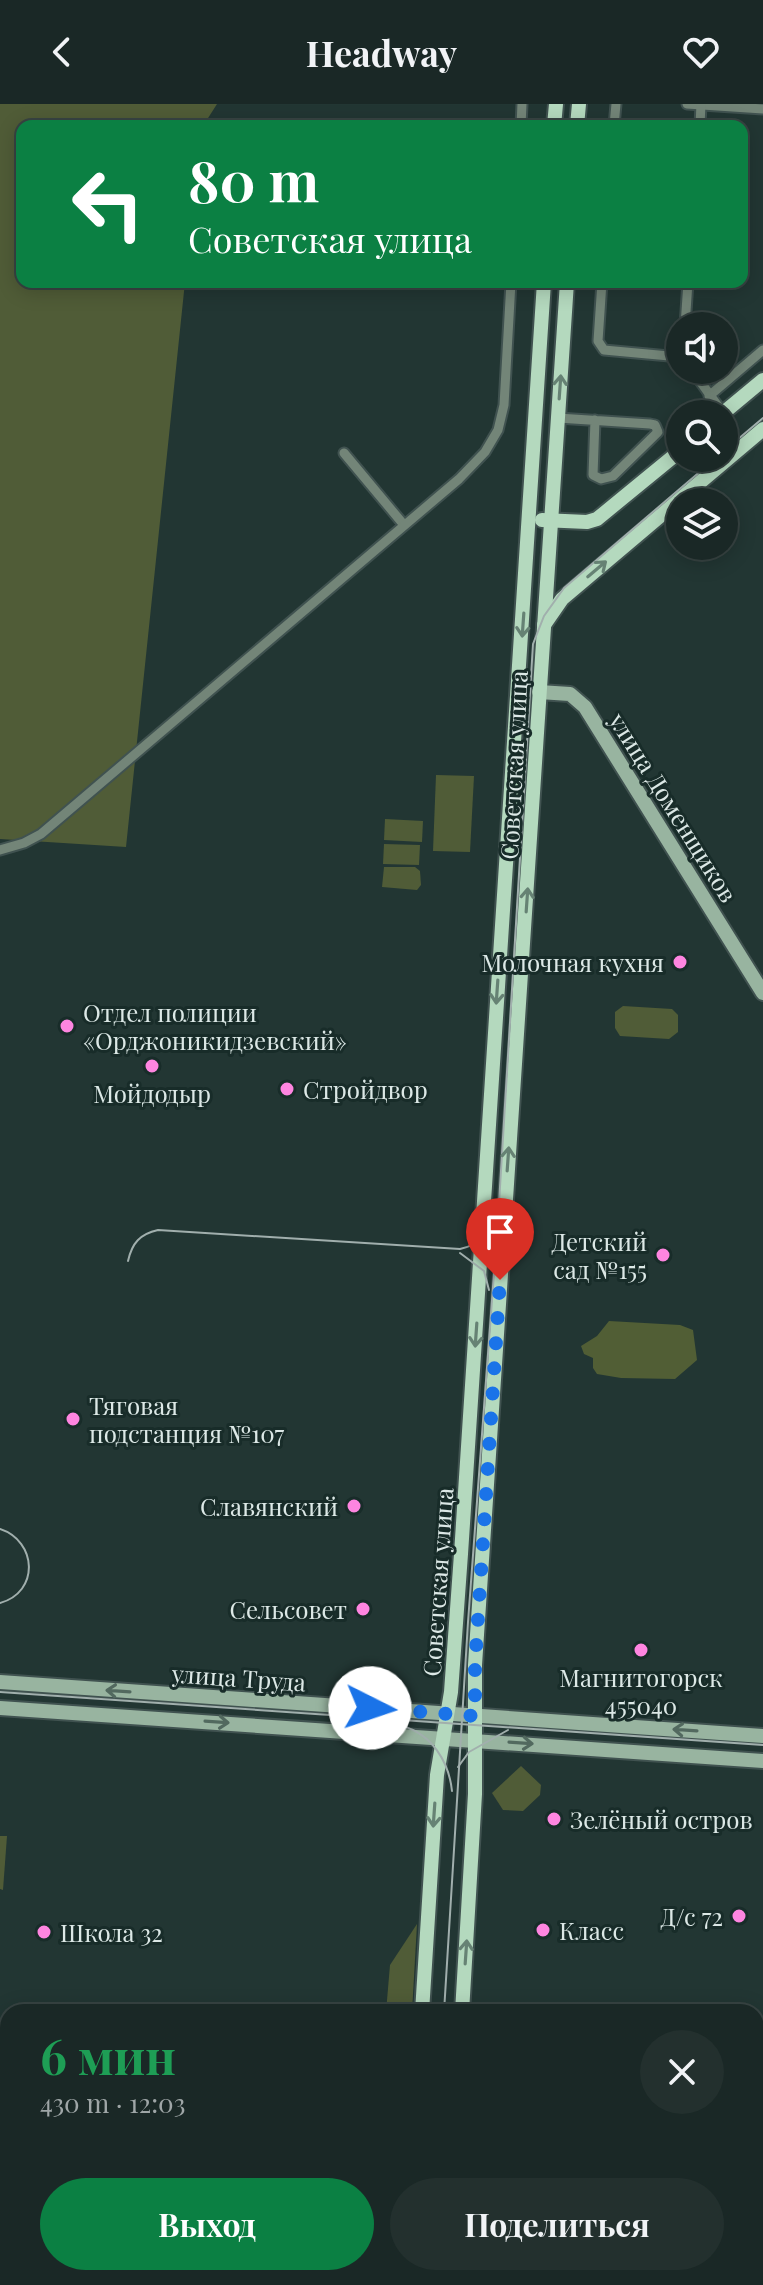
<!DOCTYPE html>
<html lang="ru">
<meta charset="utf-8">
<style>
body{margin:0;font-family:"Playfair Display",serif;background:#23302e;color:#f1f3f6;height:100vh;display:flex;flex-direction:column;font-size:30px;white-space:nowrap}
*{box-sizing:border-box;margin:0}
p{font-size:26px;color:#9fa6a7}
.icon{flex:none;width:44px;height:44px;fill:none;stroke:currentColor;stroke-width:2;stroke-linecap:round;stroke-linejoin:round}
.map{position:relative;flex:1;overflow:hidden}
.sheet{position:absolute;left:0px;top:1900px;width:764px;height:282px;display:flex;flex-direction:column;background:#1a2826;border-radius:24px 24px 0 0;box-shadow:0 4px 20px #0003,0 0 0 2px #384443}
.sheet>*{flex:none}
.top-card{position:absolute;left:16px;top:16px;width:732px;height:168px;border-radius:16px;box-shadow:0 4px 20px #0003,0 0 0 2px #384443;background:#0b8043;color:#fff;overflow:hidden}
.fabs{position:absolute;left:666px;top:208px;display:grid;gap:16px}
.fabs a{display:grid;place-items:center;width:72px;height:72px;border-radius:50%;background:#1a2826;box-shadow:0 4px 20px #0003,0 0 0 2px #384443;font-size:40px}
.pin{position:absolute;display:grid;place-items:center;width:68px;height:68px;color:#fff;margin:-82px -34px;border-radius:50% 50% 50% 0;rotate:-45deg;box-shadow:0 0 8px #0007}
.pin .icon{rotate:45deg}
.me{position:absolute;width:88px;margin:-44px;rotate:94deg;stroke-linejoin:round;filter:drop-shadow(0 0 6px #0008)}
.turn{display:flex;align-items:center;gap:28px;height:168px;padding:0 40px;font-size:36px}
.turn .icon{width:104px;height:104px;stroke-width:2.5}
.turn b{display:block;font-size:56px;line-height:68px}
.round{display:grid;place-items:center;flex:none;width:84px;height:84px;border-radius:42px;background:#23302e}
.overview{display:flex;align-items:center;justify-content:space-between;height:136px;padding:0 40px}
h1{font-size:48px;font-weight:700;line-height:60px;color:#1e9e55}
.button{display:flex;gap:16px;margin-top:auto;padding:16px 40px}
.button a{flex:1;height:92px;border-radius:48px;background:#0b8043;color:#fff;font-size:32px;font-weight:700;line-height:92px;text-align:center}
.button a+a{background:#23302e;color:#f1f3f6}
header{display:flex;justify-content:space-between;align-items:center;height:104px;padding:0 40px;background:#1a2826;font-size:36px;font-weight:700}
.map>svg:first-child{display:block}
</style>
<header><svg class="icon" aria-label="back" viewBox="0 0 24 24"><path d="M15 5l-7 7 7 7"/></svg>Headway<svg class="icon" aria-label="heart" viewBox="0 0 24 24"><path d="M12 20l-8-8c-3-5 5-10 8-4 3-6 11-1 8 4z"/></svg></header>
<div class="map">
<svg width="763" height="2181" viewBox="0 0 763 2181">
<rect width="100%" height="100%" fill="#223633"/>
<g fill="#505c37">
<path d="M0 0H217L203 22H22V178H185L126 743 0 735Z"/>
<path d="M436 671 474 672 470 748 433 747Z"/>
<path d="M385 715 423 717 422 738 384 736Z"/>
<path d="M384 740 420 741 419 761 383 760Z"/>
<path d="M384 763H415L420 767 421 781 417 786 382 783Z"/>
<path d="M623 902 672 905 678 911V928L669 935 620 932 615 924V908Z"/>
<path d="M521 1662 541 1681 540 1691 523 1707 503 1706 492 1689Z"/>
<path d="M0 1732H7L3 1786 0 1785Z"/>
<path d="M417 1820 412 1908H386L390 1861Z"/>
</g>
<path fill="#515e35" d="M609 1217 680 1221 693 1226 697 1256 675 1275 621 1274 597 1270 593 1264V1254L584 1250 581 1242 597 1232Z"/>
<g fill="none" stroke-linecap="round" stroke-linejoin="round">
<g stroke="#405250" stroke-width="13">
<g id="street">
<path d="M687 0 763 5"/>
<path d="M521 22 522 0"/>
<path d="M614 22 616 0"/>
<path d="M700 22 701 0"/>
<path d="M602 178 598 237 604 246 680 253"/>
<path d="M685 222 688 178"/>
<path d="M692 266 723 309"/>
<path d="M709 292 763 246"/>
<path d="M558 314 650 320 655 321 658 328 613 372 601 375 593 371 595 316"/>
<path d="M344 349 404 421"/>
<path d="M0 746 24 739 41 730 459 375 485 348 498 326 504 301 511 178"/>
</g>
</g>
<g stroke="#405250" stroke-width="18">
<g id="secondary">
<path d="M539 588 570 590 585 603 763 889"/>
<path d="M0 1578 763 1632"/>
<path d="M0 1604 763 1657"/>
</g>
</g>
<g stroke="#405250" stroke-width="18">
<g id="primary">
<path d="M554 22 556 0"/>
<path d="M577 22 579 0"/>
<path d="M722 310 763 276"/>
<path d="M542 416 587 418 597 415 680 347"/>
<path d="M544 521 562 495 763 325"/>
<path d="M422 1908 437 1671 451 1588 461 1450 544 178"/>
<path d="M462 1908 475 1690V1561L567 178"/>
<path d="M403 2181 404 2174"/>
<path d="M444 2181 445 2174"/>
</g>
</g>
<use href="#street" stroke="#738578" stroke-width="9"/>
<use href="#secondary" stroke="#98b4a0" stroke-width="14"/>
<use href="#primary" stroke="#b4d9be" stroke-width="14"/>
<g stroke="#a1afad" stroke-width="2">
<path d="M724 347 763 314"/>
<path d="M460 1149 484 1167 489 1186"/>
<path d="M128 1157C132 1139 140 1130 158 1126L460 1145C479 1141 488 1130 494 1113"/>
<path d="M0 1425C37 1437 40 1488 0 1499"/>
<path d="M0 1588 763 1641"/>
<path d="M402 1622C432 1630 449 1658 452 1687"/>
<path d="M458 1663 469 1648 508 1626"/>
<path d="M444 1908 468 1518 498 1116 533 540 544 512 564 484 716 354"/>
<path d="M422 2181V2174"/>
</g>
</g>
<defs><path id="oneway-shaft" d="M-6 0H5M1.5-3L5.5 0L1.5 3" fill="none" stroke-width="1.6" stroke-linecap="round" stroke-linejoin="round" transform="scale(2)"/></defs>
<g stroke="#668274">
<use href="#oneway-shaft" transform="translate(560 283) rotate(-86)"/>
<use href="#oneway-shaft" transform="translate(597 465) rotate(-40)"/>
<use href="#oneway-shaft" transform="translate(523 521) rotate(94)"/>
<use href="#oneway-shaft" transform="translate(527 796) rotate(-86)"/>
<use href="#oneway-shaft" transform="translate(497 888) rotate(94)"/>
<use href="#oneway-shaft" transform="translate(508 1055) rotate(-86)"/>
<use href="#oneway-shaft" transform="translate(476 1231) rotate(94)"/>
<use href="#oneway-shaft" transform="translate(434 1711) rotate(94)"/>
<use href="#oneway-shaft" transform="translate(466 1848) rotate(-86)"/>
</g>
<g stroke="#52695f">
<use href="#oneway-shaft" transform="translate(118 1587) rotate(-176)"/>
<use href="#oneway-shaft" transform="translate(217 1618) rotate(4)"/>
<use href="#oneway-shaft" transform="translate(685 1626) rotate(-176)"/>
<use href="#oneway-shaft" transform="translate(521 1639) rotate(4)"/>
</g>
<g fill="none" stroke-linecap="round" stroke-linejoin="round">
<path stroke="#1a73e8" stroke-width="14" stroke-dasharray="0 25.2" d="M370 1604 475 1612V1561L500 1176"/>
</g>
<g fill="#fe85e0" stroke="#182c29" stroke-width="3">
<circle cx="680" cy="858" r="8"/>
<circle cx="67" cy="922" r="8"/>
<circle cx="152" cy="962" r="8"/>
<circle cx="287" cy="985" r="8"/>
<circle cx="663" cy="1151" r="8"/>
<circle cx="73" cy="1315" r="8"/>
<circle cx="354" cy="1402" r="8"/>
<circle cx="363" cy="1505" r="8"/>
<circle cx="641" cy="1546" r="8"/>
<circle cx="554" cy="1715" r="8"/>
<circle cx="739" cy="1812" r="8"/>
<circle cx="543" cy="1826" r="8"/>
<circle cx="44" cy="1828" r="8"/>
</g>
<g text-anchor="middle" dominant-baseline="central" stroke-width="6" stroke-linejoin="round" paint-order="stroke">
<g font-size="24" fill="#dce8e6" stroke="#182c29">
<text transform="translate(513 661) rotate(-87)">Советская улица</text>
<text transform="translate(674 703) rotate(58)">улица Доменщиков</text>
<text transform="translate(437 1478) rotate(-86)">Советская улица</text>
<text transform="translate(239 1573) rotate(4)">улица Труда</text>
</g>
<g font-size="24" fill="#dce8e6" stroke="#182c29" text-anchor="start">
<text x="664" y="858" text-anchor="end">Молочная кухня</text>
<text x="83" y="908">Отдел полиции<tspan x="83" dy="28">«Орджоникидзевский»</tspan></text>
<text x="303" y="985">Стройдвор</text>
<text x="152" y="989" text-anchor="middle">Мойдодыр</text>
<text x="647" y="1137" text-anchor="end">Детский<tspan x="647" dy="28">сад №155</tspan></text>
<text x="89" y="1301">Тяговая<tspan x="89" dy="28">подстанция №107</tspan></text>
<text x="338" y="1402" text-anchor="end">Славянский</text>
<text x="347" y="1505" text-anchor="end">Сельсовет</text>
<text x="641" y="1573" text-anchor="middle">Магнитогорск<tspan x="641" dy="28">455040</tspan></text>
<text x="570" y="1715">Зелёный остров</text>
<text x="723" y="1812" text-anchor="end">Д/с 72</text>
<text x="559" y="1826">Класс</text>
<text x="60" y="1828">Школа 32</text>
</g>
</g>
</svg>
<div class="fabs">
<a><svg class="icon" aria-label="sound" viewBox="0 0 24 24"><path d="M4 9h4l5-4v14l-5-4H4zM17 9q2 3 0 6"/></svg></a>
<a><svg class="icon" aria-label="search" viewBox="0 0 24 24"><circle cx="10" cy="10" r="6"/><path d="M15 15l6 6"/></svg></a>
<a><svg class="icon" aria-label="layers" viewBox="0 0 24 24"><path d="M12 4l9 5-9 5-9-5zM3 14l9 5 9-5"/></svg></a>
</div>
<div class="pin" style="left:500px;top:1176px;background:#d93025"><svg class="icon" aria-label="arrive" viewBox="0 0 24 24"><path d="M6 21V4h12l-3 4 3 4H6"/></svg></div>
<svg class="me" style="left:370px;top:1604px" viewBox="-20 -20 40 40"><circle r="19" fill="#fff"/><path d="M0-13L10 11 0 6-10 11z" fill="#1a73e8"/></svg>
<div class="top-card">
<div class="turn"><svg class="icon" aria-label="left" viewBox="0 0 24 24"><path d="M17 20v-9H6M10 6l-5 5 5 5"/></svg><div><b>80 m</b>Советская улица</div></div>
</div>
<section class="sheet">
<div class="overview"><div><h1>6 мин</h1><p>430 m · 12:03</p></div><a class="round"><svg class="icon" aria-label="close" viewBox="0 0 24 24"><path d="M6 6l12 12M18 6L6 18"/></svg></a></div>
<div class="button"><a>Выход</a><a>Поделиться</a></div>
</section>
</div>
